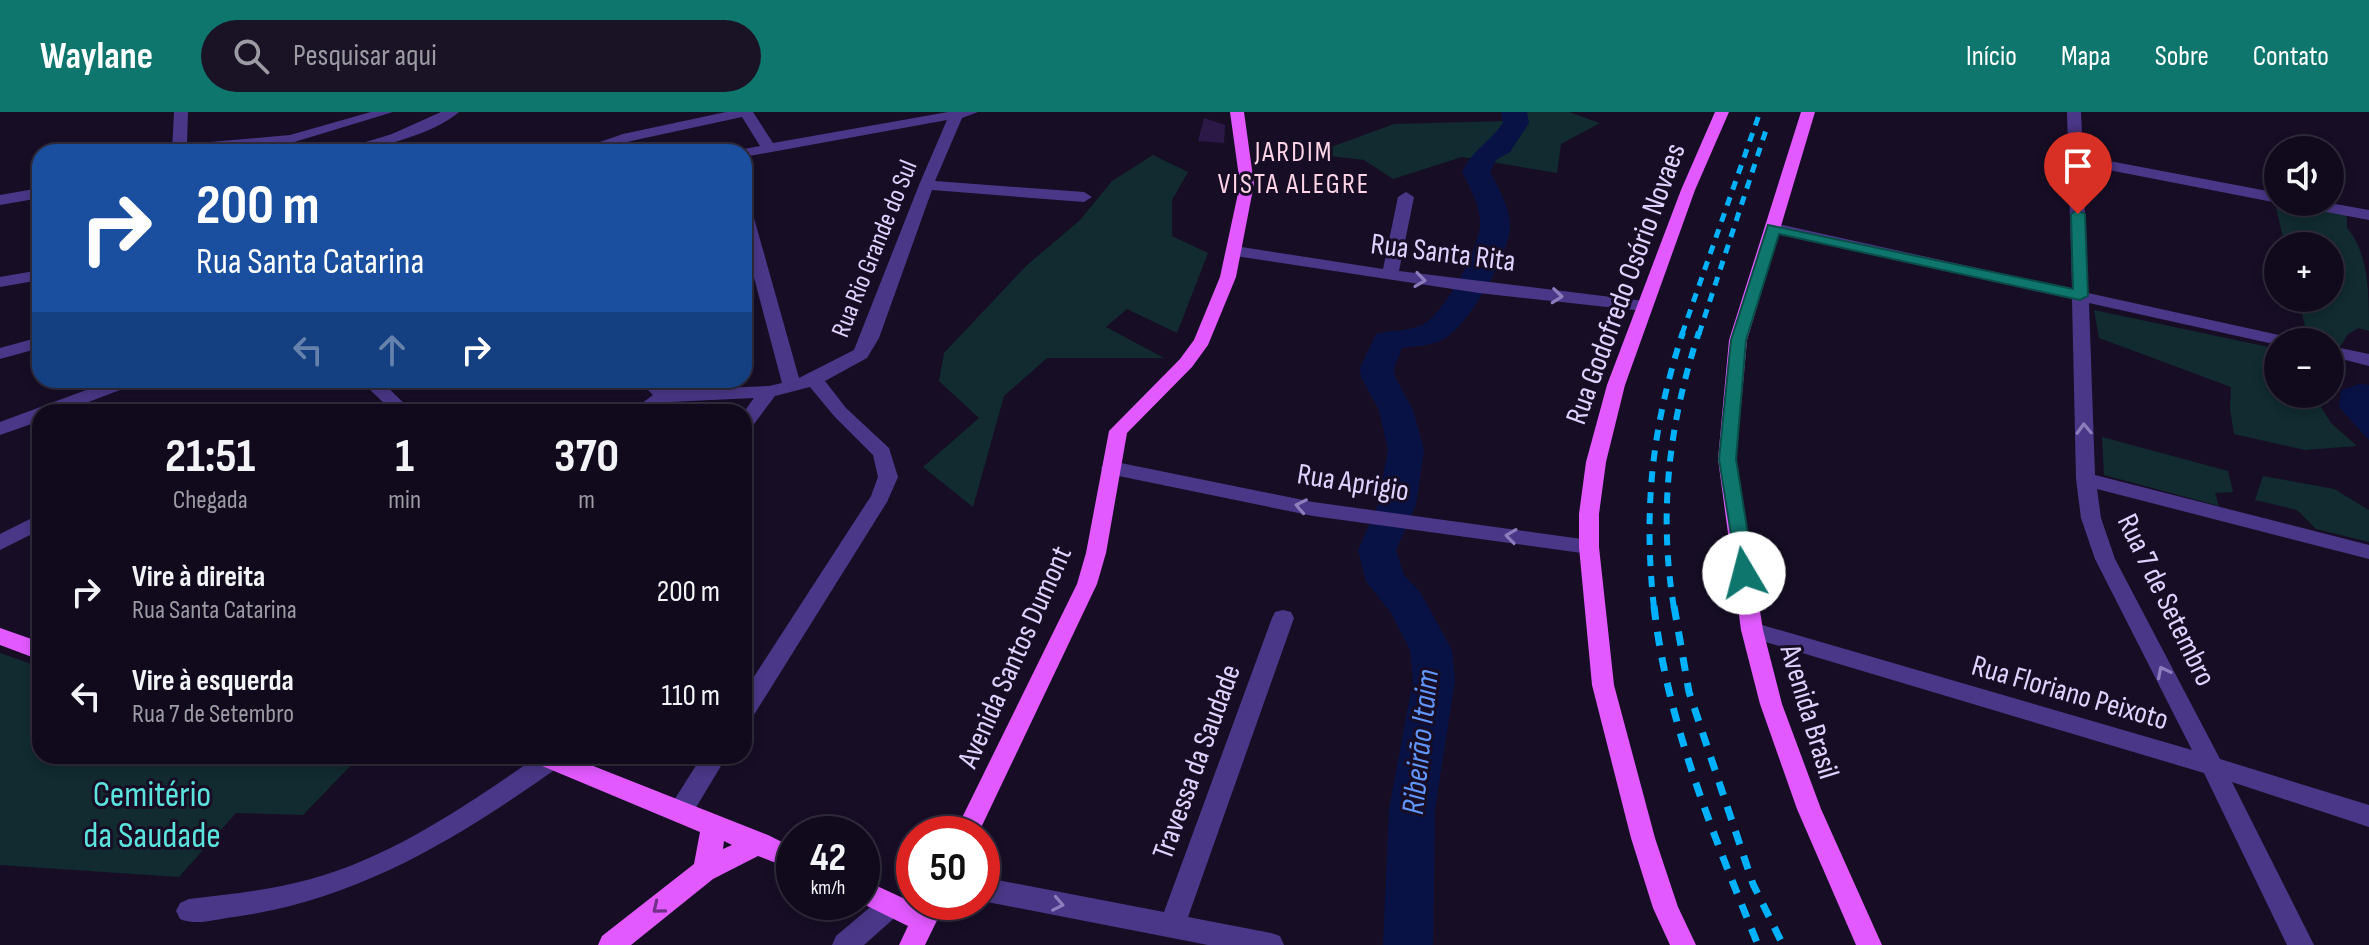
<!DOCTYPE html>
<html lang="pt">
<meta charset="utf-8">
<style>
body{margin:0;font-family:"Sofia Sans Condensed",sans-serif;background:#1a1325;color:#f1f3f6;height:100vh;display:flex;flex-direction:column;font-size:30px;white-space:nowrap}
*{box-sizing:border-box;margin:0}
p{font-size:26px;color:#9c9aa3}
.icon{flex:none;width:44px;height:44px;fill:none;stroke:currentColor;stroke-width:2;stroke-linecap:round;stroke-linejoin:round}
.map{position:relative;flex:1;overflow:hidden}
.panel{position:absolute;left:32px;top:292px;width:720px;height:360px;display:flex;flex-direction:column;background:#110a1c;border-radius:24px;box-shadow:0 4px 12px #0003,0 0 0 2px #302b3b}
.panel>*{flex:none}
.hud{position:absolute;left:32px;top:32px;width:720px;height:244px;border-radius:24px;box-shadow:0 4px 12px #0003,0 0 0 2px #302b3b;background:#1a4fa0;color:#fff;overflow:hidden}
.tools{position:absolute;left:2264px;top:24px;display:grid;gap:16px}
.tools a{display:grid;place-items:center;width:80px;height:80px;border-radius:50%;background:#110a1c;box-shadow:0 4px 12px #0003,0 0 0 2px #302b3b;font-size:40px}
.speed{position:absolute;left:776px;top:704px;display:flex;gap:16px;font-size:40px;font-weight:700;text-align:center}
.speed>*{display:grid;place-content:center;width:104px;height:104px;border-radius:50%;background:#110a1c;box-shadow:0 4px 12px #0003,0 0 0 2px #302b3b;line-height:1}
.speed small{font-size:20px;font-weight:400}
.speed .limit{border:12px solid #d22;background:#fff;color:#111}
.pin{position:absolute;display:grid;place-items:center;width:68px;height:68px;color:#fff;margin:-82px -34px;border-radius:50% 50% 50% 0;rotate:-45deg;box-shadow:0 0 8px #0007}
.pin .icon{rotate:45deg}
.me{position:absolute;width:88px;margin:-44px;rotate:352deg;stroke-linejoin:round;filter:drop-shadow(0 0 6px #0008)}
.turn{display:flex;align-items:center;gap:28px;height:168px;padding:0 32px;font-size:36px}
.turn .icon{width:104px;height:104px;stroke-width:2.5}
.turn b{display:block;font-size:56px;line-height:68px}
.lanes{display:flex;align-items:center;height:76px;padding:0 32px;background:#0003;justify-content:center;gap:40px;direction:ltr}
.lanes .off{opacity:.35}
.eta{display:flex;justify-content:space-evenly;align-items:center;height:136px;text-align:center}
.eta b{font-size:48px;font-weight:700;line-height:56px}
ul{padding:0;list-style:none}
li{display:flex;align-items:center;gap:24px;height:104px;padding:0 32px}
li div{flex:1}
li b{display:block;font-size:30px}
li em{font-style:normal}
header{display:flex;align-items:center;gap:48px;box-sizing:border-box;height:112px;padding:0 40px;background:#0f766e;color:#fff}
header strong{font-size:38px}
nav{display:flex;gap:44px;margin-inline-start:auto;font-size:28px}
.search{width:560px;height:72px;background:#1a1325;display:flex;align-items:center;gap:20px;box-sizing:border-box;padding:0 28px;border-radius:44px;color:#9c9aa3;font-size:30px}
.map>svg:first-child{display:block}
</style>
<header>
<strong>Waylane</strong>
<div class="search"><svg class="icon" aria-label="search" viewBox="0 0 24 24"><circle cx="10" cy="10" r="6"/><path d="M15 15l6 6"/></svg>Pesquisar aqui</div>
<nav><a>Início</a><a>Mapa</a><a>Sobre</a><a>Contato</a></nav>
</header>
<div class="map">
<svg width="2369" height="833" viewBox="0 0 2369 833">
<rect width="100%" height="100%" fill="#170e26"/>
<g fill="#112b30">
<path d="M1504 0H1569L1600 11 1561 32 1557 61 1462 45 1393 67 1364 48 1312 42 1394 12 1505 9Z"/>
<path d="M1153 43 1188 60 1172 88V124L1208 141 1177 221 1127 197 1106 215 1164 246H1047L1004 284 973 395 923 355 979 306 939 269 944 241 1026 154 1080 108 1112 69Z"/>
<path d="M2275 91 2347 101V116C2369 141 2369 182 2369 219L2358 216 2347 223 2341 234 2308 226 2298 186H2330V134H2285Z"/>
<path d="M2094 198 2278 237V282H2313L2331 311 2357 334 2305 338 2234 322 2230 297 2231 275 2099 226Z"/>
<path d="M2102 325 2228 359 2233 380 2215 381 2219 394 2104 363Z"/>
<path d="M2263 364 2334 377 2369 398V430L2316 417 2297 398 2255 388Z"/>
<path d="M0 541 40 555V644H360L303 703 236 701 179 765 0 753Z"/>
</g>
<path fill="#081245" d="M2360 272 2369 273V328L2339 295 2341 278Z"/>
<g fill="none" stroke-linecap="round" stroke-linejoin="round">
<path fill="#081245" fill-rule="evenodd" d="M1501 0H1527L1529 11 1510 40 1496 48 1490 60C1498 75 1509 94 1510 112 1511 140 1469 213 1444 227 1432 234 1415 234 1402 236L1394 256 1395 265 1413 298 1424 338 1416 393 1396 438 1404 463 1420 480 1452 538 1455 568 1435 697 1433 833H1383L1389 697 1413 568 1410 538 1391 501 1366 469 1358 438 1378 393 1388 338 1379 298 1361 265 1360 256 1376 222C1390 218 1407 219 1420 214 1443 205 1479 138 1480 113 1481 95 1470 75 1462 60 1474 36 1488 32 1503 11Z"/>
</g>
<path fill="#2c1948" d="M1204 6 1225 13 1224 31 1198 29Z"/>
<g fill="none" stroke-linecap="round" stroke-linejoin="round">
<g fill="#4a3787" fill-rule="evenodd">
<path d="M174 0H188L187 32 290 23 371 0H393L291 31 172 40Z"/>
<path d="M441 0H459C433 23 368 40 333 40L392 22Z"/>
<path d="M726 0H753L773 31 948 0H978L962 6 935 69 1084 80 1092 85 1084 90 932 78 879 226 867 246 825 269 846 296 889 336 898 365 887 390 752 606 744 608V580L871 384 878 365 873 343 834 304 810 275 775 284 751 316 744 318V300L754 286 669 290 652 300H630L653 283 638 268H658L669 278 769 274 782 271 744 128V94L752 99 799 266 854 238 919 73 947 8 744 45V40H737L739 38 760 34 742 5 631 29 593 40H571L623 22Z"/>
<path d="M2067 0H2081L2083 44 2278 81V91L2083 53 2088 181 2288 225 2297 230H2278V233L2089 191 2095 363 2369 433V447L2097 377 2101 406 2115 447 2220 647 2369 693V715L2232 670 2314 833H2287L2204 661 1752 526 1744 524 1741 518 1744 512 1752 510 2192 638 2095 447 2081 406 2076 367 2072 187 1773 121 1765 116 1773 111 2072 177Z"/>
<path d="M40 76V86L0 93V83Z"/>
<path d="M1406 80 1414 85 1399 159 1644 189 1652 194 1644 199 1479 181 1235 144 1227 139 1235 134 1383 157 1398 85Z"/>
<path d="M2292 90H2324L2369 98V108L2300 95Z"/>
<path d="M40 158V168L0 175V165Z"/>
<path d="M40 225V236L0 247V236Z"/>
<path d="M2330 234 2369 242V254L2330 244Z"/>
<path d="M113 268H139L136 272 62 300H40V309L0 323V310Z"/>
<path d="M360 268H380L413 300H393Z"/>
<path d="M1111 349 1313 390 1589 428 1596 430 1599 435 1596 440 1589 442 1313 404 1104 361 1101 356 1104 351Z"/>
<path d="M40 402V418L0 438V422Z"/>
<path d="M1283 498 1291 500 1294 506 1188 805 1271 821 1280 824 1284 833H1208L982 789V765L1164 800 1272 506 1275 500Z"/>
<path d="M538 644H562L564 647 560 654C460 725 359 788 234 805 217 807 196 814 180 807L176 799 180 791 189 787C230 782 271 778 311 767 394 744 468 692 538 644Z"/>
<path d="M702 644H727L689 707 680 711 671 707 668 700 671 693Z"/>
<path d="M891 781 900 785 904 793 900 801 864 833H832L836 824 882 785Z"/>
</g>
<g fill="#e25aff" fill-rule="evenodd">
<path d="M1230 0H1244L1254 72 1236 165 1208 233 1192 255 1127 321 1106 441 1097 472 978 722H954L1077 472 1086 441 1109 319 1180 247 1194 228 1220 165 1240 72Z"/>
<path d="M1715 0H1729L1695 78 1625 273 1606 350 1599 402V435L1614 573 1655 726 1678 795 1696 833H1670L1653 796 1631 726 1592 573 1579 435V402L1586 350 1607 273 1681 78Z"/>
<path d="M1801 0H1815L1747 228 1736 347 1763 518 1782 592 1821 697 1882 833H1856L1797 697 1760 592 1741 518 1718 347 1729 228Z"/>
<path d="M0 516 40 530V548L0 533Z"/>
<path d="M531 644H568L768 723 794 736V758L758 744 713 767 631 833H598L602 824 694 752 700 720 535 651ZM724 729 732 733 723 737Z"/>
<path d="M862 767 918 793 920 790H946L925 833H899L908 814 859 790H862Z"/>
</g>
<g stroke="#00b2fe" stroke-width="5" stroke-dasharray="9 8" stroke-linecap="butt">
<path d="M1682 222 1760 0"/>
<path d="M1699 222 1767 15"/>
</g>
<g stroke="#00b2fe" stroke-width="6" stroke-dasharray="11 10" stroke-linecap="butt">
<path d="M1654 496C1643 397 1652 314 1683 220"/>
<path d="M1674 496C1658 401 1669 311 1699 220"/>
</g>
<g stroke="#00b2fe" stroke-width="7" stroke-dasharray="14 12" stroke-linecap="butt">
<path d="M1654 494C1667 611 1714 724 1758 833"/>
<path d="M1674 494 1689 580 1753 772 1783 833"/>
</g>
</g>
<defs><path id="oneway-chevron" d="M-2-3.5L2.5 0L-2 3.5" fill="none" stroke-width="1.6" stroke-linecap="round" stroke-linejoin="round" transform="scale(2)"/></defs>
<g stroke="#8e7dbd">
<use href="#oneway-chevron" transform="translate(1420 168) rotate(8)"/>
<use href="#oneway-chevron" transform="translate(1557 184) rotate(6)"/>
<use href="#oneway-chevron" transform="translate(2084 317) rotate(-92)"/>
<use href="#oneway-chevron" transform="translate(1301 394) rotate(-169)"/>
<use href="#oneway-chevron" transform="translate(1511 424) rotate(-172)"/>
<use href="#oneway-chevron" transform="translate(2163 560) rotate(-117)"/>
<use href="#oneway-chevron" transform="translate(1058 792) rotate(11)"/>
</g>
<use stroke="#723088" href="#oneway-chevron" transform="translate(658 796) rotate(141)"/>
<path fill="#0f766e" stroke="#0a4d48" stroke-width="2" d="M2078 98 2085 102 2088 184 2080 188 1779 122 1746 228 1736 347 1754 461 1751 466H1738L1719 347 1731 228 1768 113 2073 177 2071 102Z"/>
<g text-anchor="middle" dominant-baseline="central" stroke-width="6" stroke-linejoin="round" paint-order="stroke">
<g font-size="26" fill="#e1d3ff" stroke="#170e26">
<text transform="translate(875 137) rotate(-68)">Rua Rio Grande do Sul</text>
</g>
<g font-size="28" letter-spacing="2" fill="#ffd5e7" stroke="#170e26">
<text x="1294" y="40">JARDIM<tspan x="1294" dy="32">VISTA ALEGRE</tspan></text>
</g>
<g font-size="30" fill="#e1d3ff" stroke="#170e26">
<text transform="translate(1443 141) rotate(7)">Rua Santa Rita</text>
<text transform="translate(1626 172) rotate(-70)">Rua Godofredo Osório Novaes</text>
<text transform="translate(1353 371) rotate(9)">Rua Aprigio</text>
<text transform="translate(2166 488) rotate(64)">Rua 7 de Setembro</text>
<text transform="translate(1015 545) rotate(-66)">Avenida Santos Dumont</text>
<text transform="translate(2070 581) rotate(16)">Rua Floriano Peixoto</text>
<text transform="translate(1809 600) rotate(73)">Avenida Brasil</text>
<text transform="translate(1197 650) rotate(-70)">Travessa da Saudade</text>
</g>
<g font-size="32" font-style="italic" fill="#6196ff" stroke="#170e26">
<text transform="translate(1421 630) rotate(-84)">Ribeirão Itaim</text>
</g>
<g font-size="36" fill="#5ae4dd" stroke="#170e26">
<text x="152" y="683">Cemitério<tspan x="152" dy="41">da Saudade</tspan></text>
</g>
</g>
</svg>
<div class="tools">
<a><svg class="icon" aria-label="sound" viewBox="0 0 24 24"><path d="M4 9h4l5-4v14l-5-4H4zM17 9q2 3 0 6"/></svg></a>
<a>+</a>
<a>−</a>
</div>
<div class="speed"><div>42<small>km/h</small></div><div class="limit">50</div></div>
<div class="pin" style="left:2078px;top:102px;background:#d93025"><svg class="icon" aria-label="arrive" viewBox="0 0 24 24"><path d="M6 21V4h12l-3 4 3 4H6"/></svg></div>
<svg class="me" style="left:1744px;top:461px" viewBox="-20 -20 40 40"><circle r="19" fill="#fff"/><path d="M0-13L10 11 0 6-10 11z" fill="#0f766e"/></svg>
<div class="hud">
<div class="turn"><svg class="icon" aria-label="right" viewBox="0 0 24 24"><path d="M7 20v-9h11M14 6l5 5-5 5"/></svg><div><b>200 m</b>Rua Santa Catarina</div></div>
<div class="lanes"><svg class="icon off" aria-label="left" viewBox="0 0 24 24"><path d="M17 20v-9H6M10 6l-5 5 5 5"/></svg><svg class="icon off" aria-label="ahead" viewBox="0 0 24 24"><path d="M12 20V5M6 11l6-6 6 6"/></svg><svg class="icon" aria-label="right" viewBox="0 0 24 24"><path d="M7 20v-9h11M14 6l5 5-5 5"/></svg></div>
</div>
<section class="panel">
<div class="eta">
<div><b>21:51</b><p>Chegada</p></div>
<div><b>1</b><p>min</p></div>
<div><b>370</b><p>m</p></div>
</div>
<ul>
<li><svg class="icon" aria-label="right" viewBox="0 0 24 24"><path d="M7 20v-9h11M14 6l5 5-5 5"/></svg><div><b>Vire à direita</b><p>Rua Santa Catarina</p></div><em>200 m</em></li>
<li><svg class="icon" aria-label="left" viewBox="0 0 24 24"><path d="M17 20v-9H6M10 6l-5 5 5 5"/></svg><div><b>Vire à esquerda</b><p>Rua 7 de Setembro</p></div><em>110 m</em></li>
</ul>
</section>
</div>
